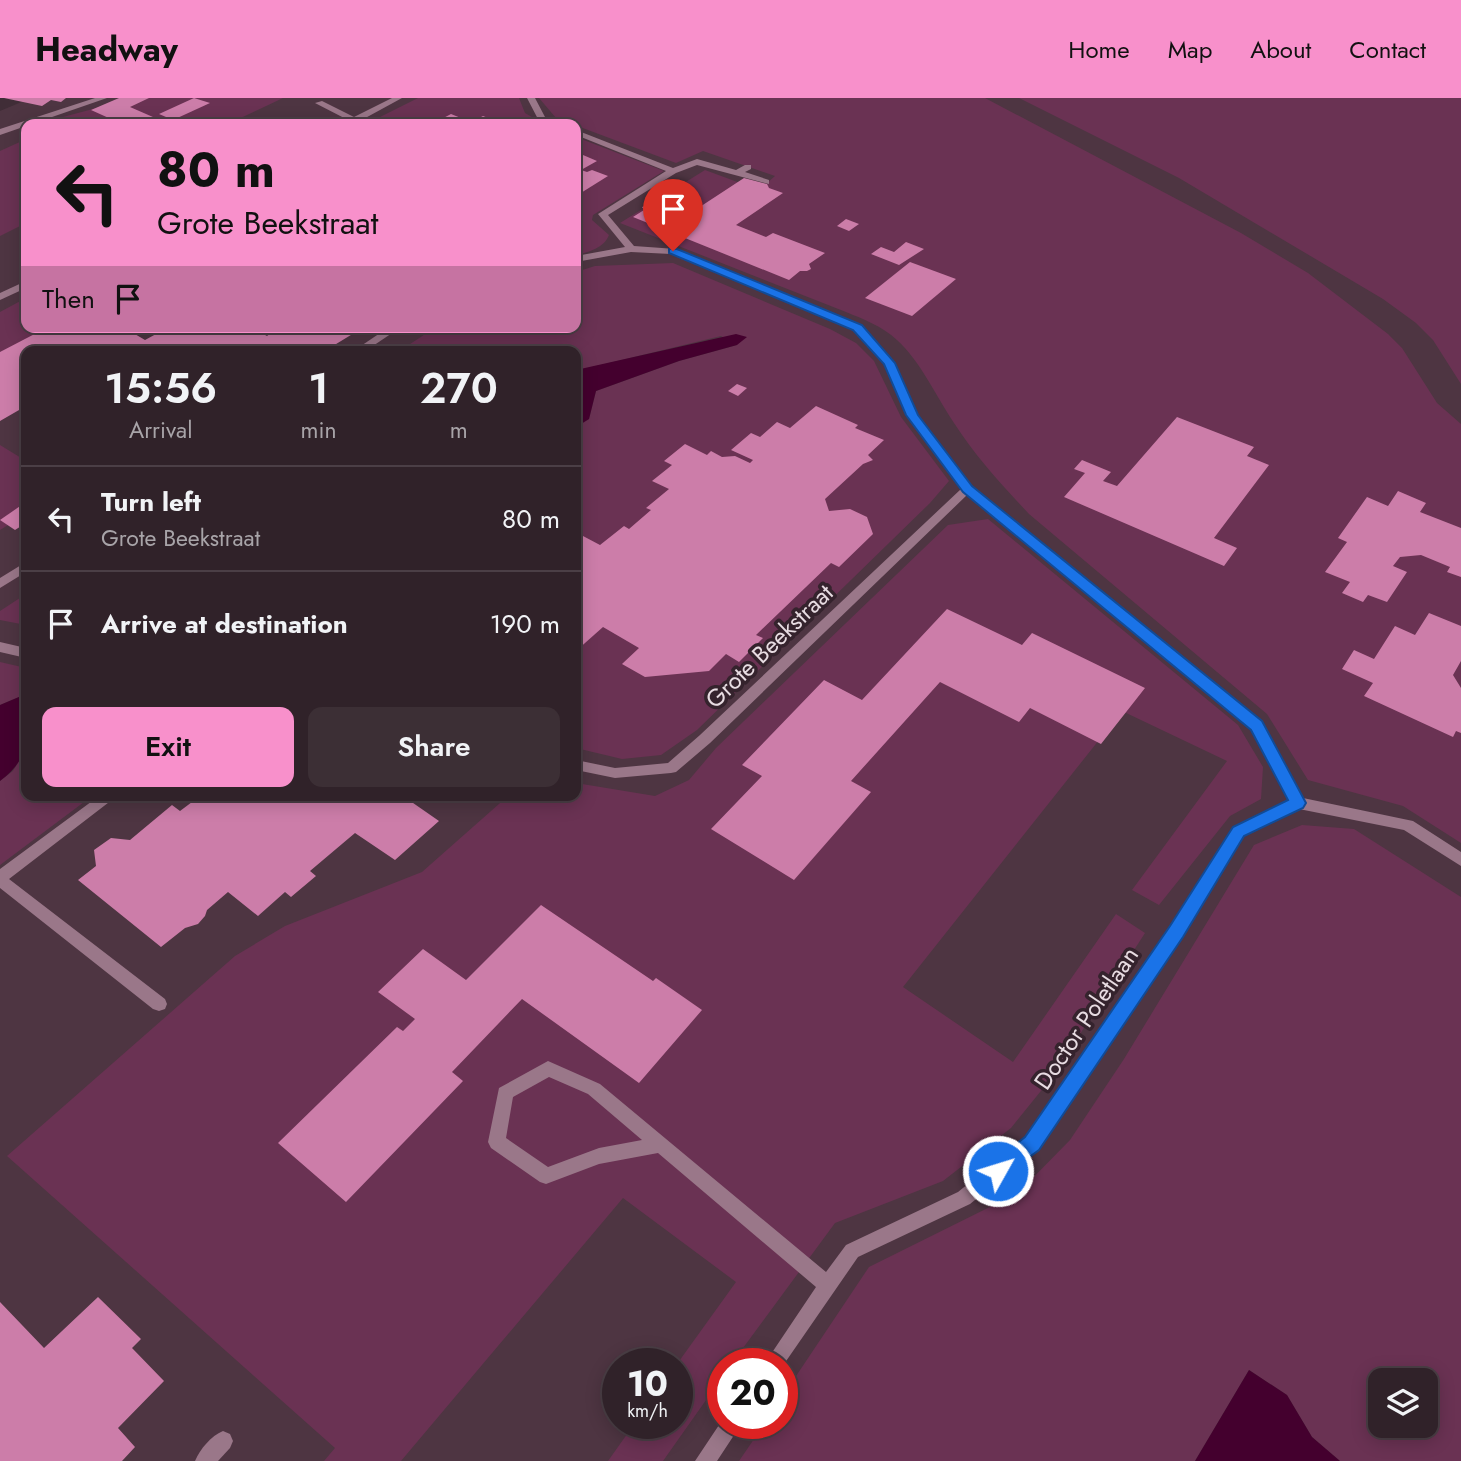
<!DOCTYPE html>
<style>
body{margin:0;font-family:Jost,sans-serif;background:#3c2f35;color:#f1f3f6;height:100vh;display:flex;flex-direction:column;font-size:26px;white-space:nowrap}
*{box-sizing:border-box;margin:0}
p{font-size:23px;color:#a8a4a8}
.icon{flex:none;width:38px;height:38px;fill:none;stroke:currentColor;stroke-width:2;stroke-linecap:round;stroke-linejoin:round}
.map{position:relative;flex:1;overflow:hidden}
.details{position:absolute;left:21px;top:248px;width:560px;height:455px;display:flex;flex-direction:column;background:#302229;border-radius:14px;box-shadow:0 4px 18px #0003,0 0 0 2px #4b3f46}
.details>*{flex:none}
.hud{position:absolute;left:21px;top:21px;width:560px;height:214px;border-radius:14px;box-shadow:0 4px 18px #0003,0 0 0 2px #4b3f46;background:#f890cb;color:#111;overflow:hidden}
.controls{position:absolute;left:1368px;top:1270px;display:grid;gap:14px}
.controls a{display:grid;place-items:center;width:70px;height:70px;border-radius:14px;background:#302229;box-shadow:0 4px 18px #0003,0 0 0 2px #4b3f46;font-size:35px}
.speed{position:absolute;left:602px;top:1250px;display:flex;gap:14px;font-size:35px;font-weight:700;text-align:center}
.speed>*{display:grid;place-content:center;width:91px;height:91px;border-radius:50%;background:#302229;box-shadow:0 4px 18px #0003,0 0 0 2px #4b3f46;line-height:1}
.speed small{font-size:18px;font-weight:400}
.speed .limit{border:10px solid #d22;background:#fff;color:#111}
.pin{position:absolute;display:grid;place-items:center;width:60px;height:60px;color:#fff;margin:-72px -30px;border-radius:50% 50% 50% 0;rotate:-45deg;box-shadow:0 0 7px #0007}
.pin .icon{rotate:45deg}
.me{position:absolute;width:77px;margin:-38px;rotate:51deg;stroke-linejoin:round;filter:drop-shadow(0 0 5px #0008)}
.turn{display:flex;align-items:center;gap:24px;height:147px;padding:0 21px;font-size:32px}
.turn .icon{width:91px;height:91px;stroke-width:2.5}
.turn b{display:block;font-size:49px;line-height:60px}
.then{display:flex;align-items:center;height:66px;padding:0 21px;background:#0003;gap:14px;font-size:26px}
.eta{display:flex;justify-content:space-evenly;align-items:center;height:119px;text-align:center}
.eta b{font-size:42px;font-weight:600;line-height:49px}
.primary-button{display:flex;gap:14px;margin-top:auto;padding:14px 21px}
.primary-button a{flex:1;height:80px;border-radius:14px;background:#f890cb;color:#111;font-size:28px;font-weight:600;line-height:80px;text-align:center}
.primary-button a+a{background:#3c2f35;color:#f1f3f6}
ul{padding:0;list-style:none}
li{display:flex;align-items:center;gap:21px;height:105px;padding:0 21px;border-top:2px solid #4b3f46}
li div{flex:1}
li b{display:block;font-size:26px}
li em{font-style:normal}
header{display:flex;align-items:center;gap:42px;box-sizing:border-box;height:98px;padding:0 35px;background:#f890cb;color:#111}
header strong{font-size:33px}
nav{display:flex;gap:38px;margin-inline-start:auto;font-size:24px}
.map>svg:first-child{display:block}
</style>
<header>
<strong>Headway</strong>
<nav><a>Home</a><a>Map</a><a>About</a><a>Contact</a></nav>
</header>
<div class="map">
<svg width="1461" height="1363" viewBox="0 0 1461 1363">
<rect width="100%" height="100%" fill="#402d37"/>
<path fill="#4e3542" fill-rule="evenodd" d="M31 0H1461V1363H0V13ZM26 26H576V229H26ZM26 254H576V698H26ZM618 1265H677V1325H618ZM723 1265H782V1325H723ZM1381 1283H1426V1328H1381Z"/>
<g fill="#6a3253" fill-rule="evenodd">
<path d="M134 0H283L228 26H54L63 19Z"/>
<path d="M418 0H519L525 15 544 26H366Z"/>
<path d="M539 0H985L1241 135 1308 175 1388 236 1402 250 1437 305 1461 326V745L1403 708 1308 682 1267 616 1029 416C1002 387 976 359 954 325 936 298 921 264 897 242 882 228 863 221 846 214L620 125 705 72 759 92 775 78 703 53 676 65 556 20Z"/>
<path d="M1019 0H1461V286L1433 242 1416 225 1383 201 1179 80Z"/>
<path d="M576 39 664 73 593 117 592 122 609 137C604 150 589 154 576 157Z"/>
<path d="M22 43 26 44V125L0 138V53Z"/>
<path d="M673 165 830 231 856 245 874 263 901 319 949 383 930 405 697 632 661 657 622 661 576 650V329L589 321 596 293 679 263 737 247 721 238 576 273V254H398L436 229H576V174L595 168Z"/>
<path d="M26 200V229H108L26 254V274L0 288V214Z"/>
<path d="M0 347 26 363V416L0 432Z"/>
<path d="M988 421 1238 627 1263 669 1261 701 1230 718 1159 807 1132 792 1227 663 1122 613 903 889 1013 964 1116 816 1145 835 1053 978 1011 1030 943 1083 835 1125 732 1265H723V1278L663 1363H608L635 1325H677V1266L736 1184 623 1100 401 1363H324L335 1350 7 1058 235 858 285 828 422 774 508 698H576V685L655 698 689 682 716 650 948 427Z"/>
<path d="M26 496V527L0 522V513Z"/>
<path d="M0 564 26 570V596L0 607Z"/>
<path d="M26 652V698H92L0 767V683L13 673Z"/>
<path d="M1302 727 1354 731 1461 799V1363H1340L1312 1339 1287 1297 1249 1272 1195 1363H739L765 1325H782V1299L869 1169 1018 1095 1070 1042 1124 961 1254 747ZM1381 1283H1426V1328H1381Z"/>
</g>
<g fill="#44002e">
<path d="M736 236 747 239 737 247 679 263 596 293 589 321 576 329V272Z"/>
<path d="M26 596C26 634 34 658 0 683V607Z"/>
<path d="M1249 1272 1287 1297 1312 1339 1340 1363H1195Z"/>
</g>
<g fill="#cc7da9">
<path d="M4 0H66L61 4 51 2 42 8Z"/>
<path d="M119 0H149L130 9 169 26H122L91 12Z"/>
<path d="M194 0 210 5 173 22 159 16Z"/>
<path d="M451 16 466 22 461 25 464 26H432Z"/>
<path d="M483 18 503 26H468Z"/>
<path d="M576 54 597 63 581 72 587 74 592 72 608 78 576 98Z"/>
<path d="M744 80 767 86 769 90 783 95 736 127 766 139 773 135 825 155 809 166 811 171 807 173H800L789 182 633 119 644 112 642 109 652 106 686 118Z"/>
<path d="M846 121 859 126 849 133 837 128Z"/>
<path d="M906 144 924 151 899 167 871 156 881 149 894 154Z"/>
<path d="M910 164 956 181 912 218 865 200Z"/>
<path d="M48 229H123L145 242 169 229H250L267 238 278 229H364L323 254H26V308L0 323V254Z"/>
<path d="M737 286 747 290 738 298 728 293Z"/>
<path d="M816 308 858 327 855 330 884 342 868 357 873 362 863 366 825 401 829 413 850 411 867 419 873 436 839 469 831 465 756 537 763 540 739 564 726 556 709 573 645 579 622 566 639 550 603 529 576 553V444L583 438 600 447 624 428 629 431 651 412 646 410 669 391 652 383 672 367 664 363 685 346 707 357 711 353 722 359 735 358 750 365 753 362 731 352 751 335 760 339 777 324 790 330Z"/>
<path d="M1177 319 1254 349 1247 358 1269 367 1214 440 1237 450 1224 468 1064 399 1085 375 1074 371 1082 362 1111 374 1103 383 1117 388Z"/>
<path d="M1398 393 1426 405 1420 414 1461 430V479L1447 474 1450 469 1421 457 1400 459 1393 468 1407 474 1387 504 1368 497 1363 504 1342 495 1350 484 1325 474 1347 444 1338 440 1367 399 1388 408Z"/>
<path d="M26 404V425L15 432 0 422Z"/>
<path d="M947 511 1022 547 1032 535 1145 590 1101 646 1030 610 1019 624 940 584 851 683 871 694 794 782 711 731 762 678 742 667 824 582 862 602Z"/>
<path d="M1429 515 1461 528V563L1453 577 1461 590V635L1456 633 1453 639 1364 598 1373 585 1342 571 1354 552 1374 561 1395 528 1415 537Z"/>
<path d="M200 698H403L439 723 395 762 355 735 310 773 316 778 291 799 285 794 258 818 228 794 207 812 205 818 198 826 185 830 161 849 78 782 96 768 94 752 111 740 130 742 172 707 180 713Z"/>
<path d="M541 807 653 883 656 880 702 912 639 985 522 901 452 974 463 983 346 1104 278 1045 397 929 403 933 415 921 378 894 423 851 466 882Z"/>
<path d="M98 1199 141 1241 132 1250 164 1283 118 1330 135 1349 122 1363H0V1204L44 1250Z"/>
</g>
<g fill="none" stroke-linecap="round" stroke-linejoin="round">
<g fill="#9a7789" fill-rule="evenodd">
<path d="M95 0H107L0 37V31Z"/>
<path d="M392 0H402L358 24 342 26 348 22 315 5 322 3 354 19Z"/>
<path d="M527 0H535L545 19 560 26H549L539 23Z"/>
<path d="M576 32 673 70 697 61 736 72 745 67H751V71L745 74 769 82V86L697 67 676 75 608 117 634 148 676 151 861 227 894 265 917 317 971 388 1261 624 1303 700 1413 723 1461 754V768L1404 732 1299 711 1244 737 1182 839 1038 1051 970 1106 858 1159 782 1269V1265H765L816 1189 658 1055 599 1066 546 1086 540 1084 491 1050 488 1044 499 990 548 963 600 986 826 1174 846 1147 958 1094 1026 1039 1172 829 1234 729 1290 703 1251 632 967 397 710 645 676 674 671 675 615 680 576 672V662L615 670 668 665 700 637 961 391 907 317 884 266 853 231 671 156 631 154 576 164V158L625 149 598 116 666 73 576 37ZM549 979 588 996 642 1042 599 1050 548 1069 506 1040 513 999Z"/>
<path d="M26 183V190L0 202V195Z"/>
<path d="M389 229H401L364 254H352Z"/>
<path d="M26 464V474L0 490V480Z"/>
<path d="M0 544 26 550V560L0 554Z"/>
<path d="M723 1321V1325H742L717 1363H695Z"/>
<path d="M223 1333 230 1336 233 1343 230 1350 218 1363H195C200 1351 211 1338 223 1333Z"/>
</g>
<path fill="#9a7789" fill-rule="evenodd" d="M99 698H117L9 781 165 901 167 906 165 911 159 913 153 911 0 790V771Z"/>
</g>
<path fill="#1a73e8" stroke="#114b97" stroke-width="2" d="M669 151H677L862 227 895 265 918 317 972 388 1262 623 1306 705 1303 710 1244 738 1183 839 1039 1052 998 1082 991 1079 988 1073 991 1066 1025 1039 1170 828 1233 729 1288 702 1251 632 963 394 906 317 884 266 853 232 669 155Z"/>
<g text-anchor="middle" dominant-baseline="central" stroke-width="7" stroke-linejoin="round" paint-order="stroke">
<g font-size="24" fill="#e8dce2" stroke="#35232d">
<text transform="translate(769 548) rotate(-44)">Grote Beekstraat</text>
<text transform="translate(1086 920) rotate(-56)">Doctor Poletlaan</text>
</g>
</g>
</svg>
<div class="controls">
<a><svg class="icon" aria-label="layers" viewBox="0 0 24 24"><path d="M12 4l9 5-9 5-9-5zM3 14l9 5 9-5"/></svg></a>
</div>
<div class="speed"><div>10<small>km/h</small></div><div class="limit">20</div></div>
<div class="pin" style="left:673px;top:153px;background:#d93025"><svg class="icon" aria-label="arrive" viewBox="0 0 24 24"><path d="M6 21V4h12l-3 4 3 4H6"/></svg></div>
<svg class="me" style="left:998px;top:1073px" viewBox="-20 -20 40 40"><circle r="17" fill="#1a73e8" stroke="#fff" stroke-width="3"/><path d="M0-11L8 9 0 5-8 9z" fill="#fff"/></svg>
<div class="hud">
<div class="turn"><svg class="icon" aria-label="left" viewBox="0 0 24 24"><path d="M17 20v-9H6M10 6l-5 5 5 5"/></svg><div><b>80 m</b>Grote Beekstraat</div></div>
<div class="then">Then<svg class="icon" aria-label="arrive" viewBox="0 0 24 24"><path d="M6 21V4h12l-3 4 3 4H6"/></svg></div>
</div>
<section class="details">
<div class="eta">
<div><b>15:56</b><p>Arrival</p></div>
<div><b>1</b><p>min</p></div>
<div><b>270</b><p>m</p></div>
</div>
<ul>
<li><svg class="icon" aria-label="left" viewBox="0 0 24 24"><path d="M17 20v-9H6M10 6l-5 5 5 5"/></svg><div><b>Turn left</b><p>Grote Beekstraat</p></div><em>80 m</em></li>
<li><svg class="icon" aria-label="arrive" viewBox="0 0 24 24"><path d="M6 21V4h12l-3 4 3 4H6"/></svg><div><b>Arrive at destination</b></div><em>190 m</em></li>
</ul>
<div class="primary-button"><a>Exit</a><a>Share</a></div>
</section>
</div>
